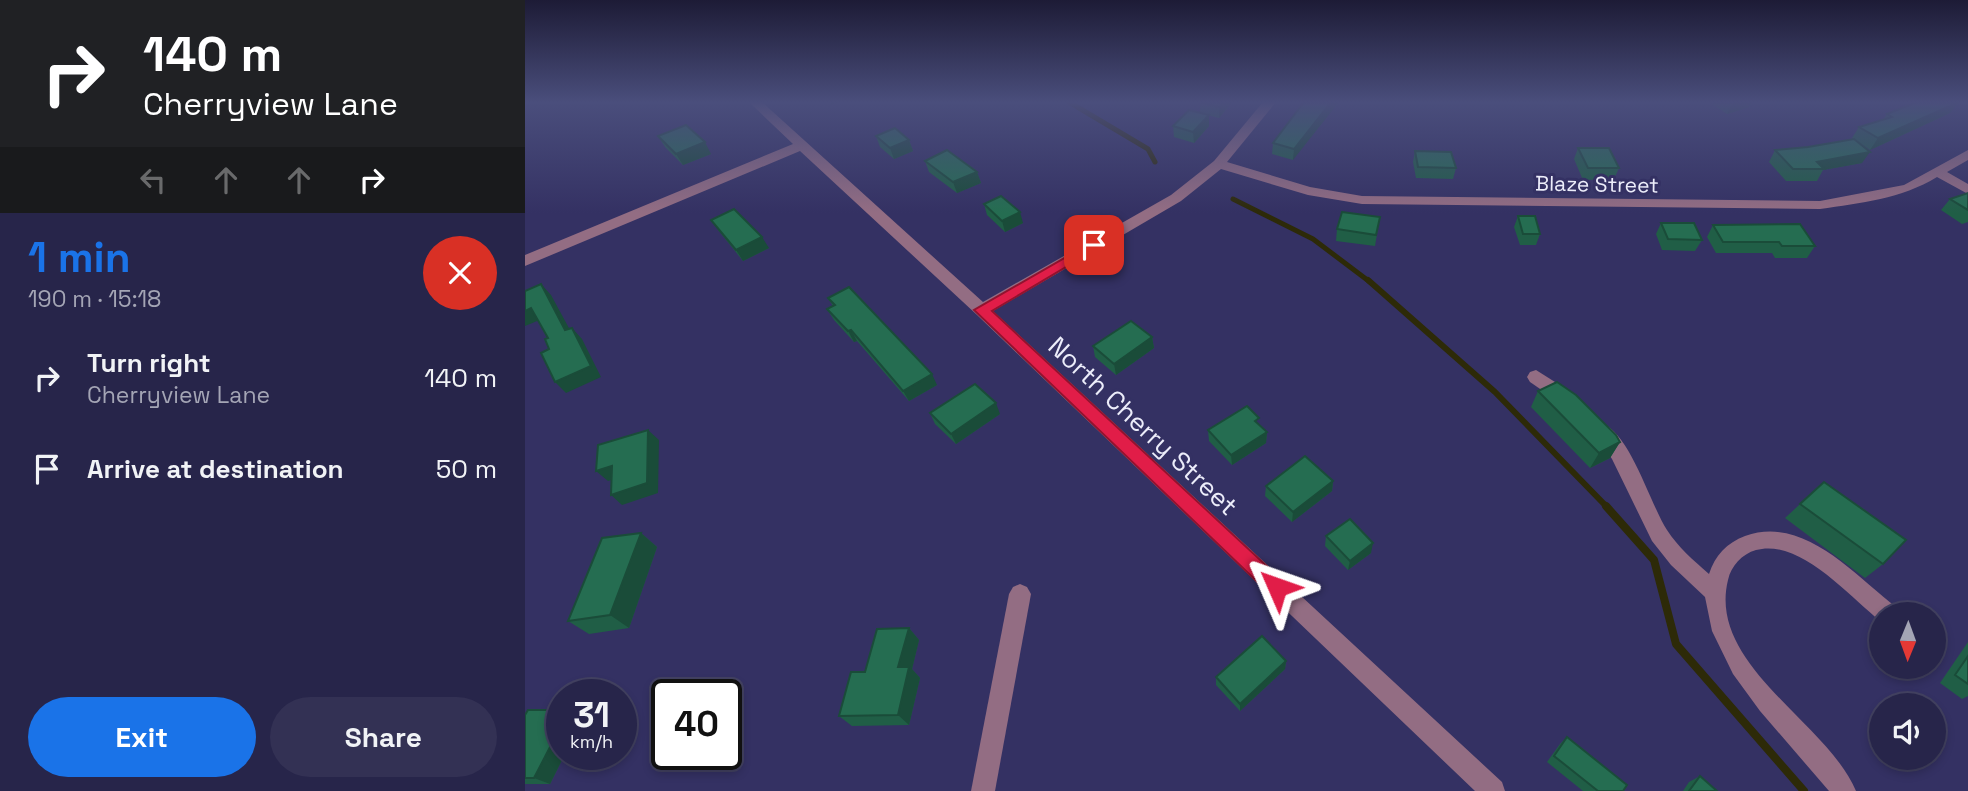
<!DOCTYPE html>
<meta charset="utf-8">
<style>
body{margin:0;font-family:"Space Grotesk",sans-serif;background:#333154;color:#f1f3f6;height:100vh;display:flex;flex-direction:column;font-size:26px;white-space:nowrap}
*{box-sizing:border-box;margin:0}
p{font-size:23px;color:#a4a5b5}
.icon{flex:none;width:38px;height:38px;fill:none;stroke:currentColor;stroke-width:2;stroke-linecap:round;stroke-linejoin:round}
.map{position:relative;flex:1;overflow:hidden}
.sheet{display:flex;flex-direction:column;background:#27254a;width:525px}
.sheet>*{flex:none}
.top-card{background:#202124;color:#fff;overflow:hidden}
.needle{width:46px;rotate:181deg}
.buttons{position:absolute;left:1344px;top:602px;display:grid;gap:14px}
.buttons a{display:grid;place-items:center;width:77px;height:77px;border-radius:50%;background:#27254a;box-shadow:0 4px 10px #0003,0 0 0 2px #434262;font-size:35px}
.speed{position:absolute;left:21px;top:679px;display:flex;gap:14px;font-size:35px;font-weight:700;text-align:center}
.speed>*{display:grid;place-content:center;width:91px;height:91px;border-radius:50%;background:#27254a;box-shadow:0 4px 10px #0003,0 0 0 2px #434262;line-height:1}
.speed small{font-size:18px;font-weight:400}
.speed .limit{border:4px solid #111;border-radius:10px;background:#fff;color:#111}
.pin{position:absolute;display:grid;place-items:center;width:60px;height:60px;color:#fff;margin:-30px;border-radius:14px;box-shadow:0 4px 10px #0006}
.me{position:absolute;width:77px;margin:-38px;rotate:313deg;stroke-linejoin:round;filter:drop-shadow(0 0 5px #0008)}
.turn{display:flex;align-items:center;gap:24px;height:147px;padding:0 28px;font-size:32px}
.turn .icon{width:91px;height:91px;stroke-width:2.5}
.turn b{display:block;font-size:49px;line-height:60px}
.lanes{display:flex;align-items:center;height:66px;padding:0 28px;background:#0003;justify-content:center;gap:35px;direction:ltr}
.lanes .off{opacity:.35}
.round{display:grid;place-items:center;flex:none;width:74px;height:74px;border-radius:37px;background:#333154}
.summary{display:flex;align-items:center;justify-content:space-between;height:119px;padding:0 28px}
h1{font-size:42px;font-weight:800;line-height:52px;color:#1a73e8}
.button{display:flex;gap:14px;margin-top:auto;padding:14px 28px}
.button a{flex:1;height:80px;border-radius:42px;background:#1a73e8;color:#fff;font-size:28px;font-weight:800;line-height:80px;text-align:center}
.button a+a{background:#333154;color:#f1f3f6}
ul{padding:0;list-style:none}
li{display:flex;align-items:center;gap:21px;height:91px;padding:0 28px}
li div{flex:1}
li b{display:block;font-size:26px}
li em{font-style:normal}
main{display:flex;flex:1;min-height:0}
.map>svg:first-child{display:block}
</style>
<main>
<section class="sheet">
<div class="top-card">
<div class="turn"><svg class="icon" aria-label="right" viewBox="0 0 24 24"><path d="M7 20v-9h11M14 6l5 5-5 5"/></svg><div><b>140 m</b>Cherryview Lane</div></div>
<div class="lanes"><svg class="icon off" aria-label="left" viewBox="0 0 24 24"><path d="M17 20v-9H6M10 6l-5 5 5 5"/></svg><svg class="icon off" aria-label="ahead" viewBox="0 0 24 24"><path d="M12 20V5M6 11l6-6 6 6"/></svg><svg class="icon off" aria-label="ahead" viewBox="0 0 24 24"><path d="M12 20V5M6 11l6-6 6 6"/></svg><svg class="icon" aria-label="right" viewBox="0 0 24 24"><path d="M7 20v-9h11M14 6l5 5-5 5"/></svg></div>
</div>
<div class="summary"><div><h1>1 min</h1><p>190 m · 15:18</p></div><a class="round" style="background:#d93025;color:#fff"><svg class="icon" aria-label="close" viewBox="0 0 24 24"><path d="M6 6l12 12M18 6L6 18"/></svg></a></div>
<ul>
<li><svg class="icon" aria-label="right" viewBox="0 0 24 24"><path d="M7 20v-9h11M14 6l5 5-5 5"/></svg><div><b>Turn right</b><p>Cherryview Lane</p></div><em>140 m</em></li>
<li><svg class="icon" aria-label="arrive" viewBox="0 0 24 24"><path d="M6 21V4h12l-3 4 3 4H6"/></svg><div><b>Arrive at destination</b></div><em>50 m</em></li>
</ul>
<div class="button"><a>Exit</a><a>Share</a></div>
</section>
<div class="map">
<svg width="1443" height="791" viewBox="0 0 1443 791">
<rect width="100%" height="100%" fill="#343163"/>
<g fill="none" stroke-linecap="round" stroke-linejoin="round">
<g stroke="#2d2a08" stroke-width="5">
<path d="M544 102 623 149 630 162"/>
<path d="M708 199 788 239 845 282"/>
</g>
<path stroke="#2d2a08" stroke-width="6" d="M843 280 970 392 1083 508"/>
<path stroke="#2d2a08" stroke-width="8" d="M1081 506 1129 560 1151 644 1279 791"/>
<g fill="#936d83" fill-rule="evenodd">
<path d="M224 102H237L458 302 646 195 689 161 738 102H751L702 162 785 187 837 196 1295 201 1379 185 1443 150V160L1422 172 1443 184V194L1412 177C1376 199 1336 203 1295 209L837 204 783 195 696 169 656 201 468 311 977 782 980 791H950L451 314 275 151 0 266V255L268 144Z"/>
<path d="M1011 370 1049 394 1052 399 1049 404H1037L1005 382 1002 377 1005 372Z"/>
<path d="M1076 423C1105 432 1125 504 1142 530 1153 547 1168 560 1184 574 1190 555 1202 543 1220 536 1279 515 1328 574 1371 607L1374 614H1356L1355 621C1324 596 1274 538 1231 550 1217 554 1206 566 1203 580 1182 665 1303 723 1331 791H1304L1235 711 1208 674 1187 631 1180 597 1146 565 1127 541 1087 459 1067 430 1070 425Z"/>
<path d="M495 584 502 587 506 594 470 791H446L484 594 488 587Z"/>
</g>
</g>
<g fill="#205e46">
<path d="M675 102H707L694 118 682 115H684V126L669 143 649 137 648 126 675 113Z"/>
<path d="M779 102 768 160 747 154 748 143Z"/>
<path d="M1184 102H1227L1224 107 1202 114Z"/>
<path d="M1425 113 1345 150 1332 141 1337 163 1298 170 1292 181H1261L1244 162 1250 150 1283 147 1328 139 1327 138 1334 127 1358 120 1362 114Z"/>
<path d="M133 136 186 154 158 165 140 147Z"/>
<path d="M351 136 384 140 388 151 369 159 355 147Z"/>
<path d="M1053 148 1094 168 1089 179 1058 180 1049 159Z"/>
<path d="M890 151 931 168 928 179 891 178 888 162Z"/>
<path d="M400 161 452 172 456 183 432 193 404 172Z"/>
<path d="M1443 193V222L1437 224 1416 210 1425 199Z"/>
<path d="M459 204 498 223 480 232 462 215Z"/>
<path d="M993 216 1015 234 1011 245H995L989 227Z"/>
<path d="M855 217 850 246 811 241 812 229Z"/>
<path d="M186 220 244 248 218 261 194 231Z"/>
<path d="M1136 223 1177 240 1170 251 1137 250 1131 234Z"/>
<path d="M1188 225 1290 246 1282 258H1250L1247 253H1191L1182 237Z"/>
<path d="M303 298 412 385 384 401 332 341 329 342 309 320 302 309 308 306Z"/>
<path d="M627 337 629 348 591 375 570 357 568 346Z"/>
<path d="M1013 391 1095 442 1085 458 1065 468 1006 407Z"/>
<path d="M405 413 475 414 431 444 410 424Z"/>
<path d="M734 425 742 432 741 443 707 465 684 441 683 430Z"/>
<path d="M808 481 807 491 767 522 740 496 741 486Z"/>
<path d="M1299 482 1358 564 1340 578 1260 518Z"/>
<path d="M116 533 132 547 104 628 64 634 43 621Z"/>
<path d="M801 536 846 553 823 570 800 546Z"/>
<path d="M384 628 394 640 387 669 395 678 384 725 327 726 314 716 340 672Z"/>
<path d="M1443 642V696L1437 699 1415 683Z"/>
<path d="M761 661 760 669 715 711 691 685V677Z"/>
<path d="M0 715 37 754H40L25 784H0Z"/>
<path d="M1042 737 1098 791H1058L1022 762 1035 744Z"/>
<path d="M1175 776 1192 791H1158L1164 782Z"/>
</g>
<g fill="#1a4c39">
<path d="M305 102H314L306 105Z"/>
<path d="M698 102H707L694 118V107Z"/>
<path d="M806 102H814L768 160 769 149Z"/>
<path d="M1210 102H1227L1224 107 1202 114 1208 103Z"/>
<path d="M1434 102 1425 113 1345 150 1353 138Z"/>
<path d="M684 115V126L669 143 668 132Z"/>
<path d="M384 140 388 151 369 159 365 148Z"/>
<path d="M180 142 186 154 158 165 151 154Z"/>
<path d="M1345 152 1337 163 1298 170 1299 169 1292 162Z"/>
<path d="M452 172 456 183 432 193 428 182Z"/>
<path d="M495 212 498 223 480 232 477 221Z"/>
<path d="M237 237 244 248 218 261 211 250Z"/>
<path d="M16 284 26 295 51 341 40 330Z"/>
<path d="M6 308 17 319 0 326V311Z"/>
<path d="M47 328 57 339 76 377 41 393 30 382Z"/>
<path d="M326 330 332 341 329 342 323 331Z"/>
<path d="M627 337 629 348 591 375 589 364Z"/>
<path d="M407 374 412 385 384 401 378 391Z"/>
<path d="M471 403 475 414 431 444 426 434Z"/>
<path d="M123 430 134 440 133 493 97 505 86 495Z"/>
<path d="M742 432 741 443 707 465 706 455Z"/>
<path d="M1095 442 1085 458 1065 468 1074 453Z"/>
<path d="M87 466 99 476 83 481 71 471Z"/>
<path d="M808 481 807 491 767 522 768 512Z"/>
<path d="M116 533 132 547 104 628 85 615Z"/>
<path d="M848 543 846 553 823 570 825 561Z"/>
<path d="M384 628 394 640 387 669 395 678 384 725 373 715V667Z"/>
<path d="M761 661 760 669 715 711V704Z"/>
<path d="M37 724V754H40L25 784 9 778Z"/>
</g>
<g fill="#256d51" stroke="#1a4c39" stroke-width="2">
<path d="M675 102H698L694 107Z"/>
<path d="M779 102H806L769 149 748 143Z"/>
<path d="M1392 102H1434L1353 138 1334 127 1367 117 1362 114Z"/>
<path d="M664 110 684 115 668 132 648 126Z"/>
<path d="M161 125 180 142 151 154 133 136Z"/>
<path d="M370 128 384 140 365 148 351 136Z"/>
<path d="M1329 139 1345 152 1292 162 1299 169H1268L1250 150 1283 147Z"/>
<path d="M1053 148H1084L1094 168H1063Z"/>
<path d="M422 150 452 172 428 182 400 161Z"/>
<path d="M890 151 926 152 931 168 893 167Z"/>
<path d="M1443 193V210L1425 199Z"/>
<path d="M476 196 495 212 477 221 459 204Z"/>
<path d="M209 209 237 237 211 250 186 220Z"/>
<path d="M817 212 855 217 851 235 812 229Z"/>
<path d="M993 216H1010L1015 234H998Z"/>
<path d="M1136 223H1169L1177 240 1143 239Z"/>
<path d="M1275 224 1290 246H1257L1254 242H1198L1188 225Z"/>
<path d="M16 284 40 330 47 328 66 366 30 382 16 353 24 349 20 339 23 338 6 308 0 311V291Z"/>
<path d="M324 287 407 374 378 391 326 330 323 331 302 309 310 305 303 298Z"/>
<path d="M606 321 627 337 589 364 568 346Z"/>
<path d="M1032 382 1051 395 1091 435 1095 442 1074 453 1013 391Z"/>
<path d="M450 384 471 403 426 434 405 413Z"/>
<path d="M722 406 734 418 730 421 742 432 706 455 683 430Z"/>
<path d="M123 430 122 483 86 495 87 466 71 471 73 445Z"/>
<path d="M780 456 808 481 768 512 741 486Z"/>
<path d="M1299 482 1381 540 1358 564 1275 504Z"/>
<path d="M825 519 848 543 825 561 801 536Z"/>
<path d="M116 533 85 615 43 621 77 538Z"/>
<path d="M384 628 373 667H384L373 715 314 716 326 672H340L352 629Z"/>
<path d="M737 636 761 661 715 704 691 677Z"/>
<path d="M1443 656V684L1430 675Z"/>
<path d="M3 710H37V724L9 778H0V715Z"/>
<path d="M1042 737 1102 785 1098 791H1073L1029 756Z"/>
<path d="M1175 776 1192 791H1164Z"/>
</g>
<linearGradient id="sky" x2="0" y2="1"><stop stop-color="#1d1b36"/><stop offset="0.48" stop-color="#4a4e7c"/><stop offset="1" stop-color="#4a4e7c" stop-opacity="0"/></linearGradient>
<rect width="1443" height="213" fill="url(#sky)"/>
<path fill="#e11d48" stroke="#92132f" stroke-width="2" d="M569 241 575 245 573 248 467 311 758 581 761 587 758 594 752 596 745 594 449 310Z"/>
<g text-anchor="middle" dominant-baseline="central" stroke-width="6" stroke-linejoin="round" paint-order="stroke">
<g font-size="21" fill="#ecedfa" stroke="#343163">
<text transform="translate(1072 184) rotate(1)">Blaze Street</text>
</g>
<g font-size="26" fill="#ecedfa" stroke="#343163">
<text transform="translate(618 426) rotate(43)">North Cherry Street</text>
</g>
</g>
</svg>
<div class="buttons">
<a><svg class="needle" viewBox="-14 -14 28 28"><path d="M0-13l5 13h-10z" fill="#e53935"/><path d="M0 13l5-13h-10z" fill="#a4a5b5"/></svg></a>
<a><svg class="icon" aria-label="sound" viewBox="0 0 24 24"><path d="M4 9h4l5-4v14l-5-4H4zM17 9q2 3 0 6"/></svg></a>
</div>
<div class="speed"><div>31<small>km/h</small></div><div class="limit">40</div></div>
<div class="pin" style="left:569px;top:245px;background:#d93025"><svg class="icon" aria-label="arrive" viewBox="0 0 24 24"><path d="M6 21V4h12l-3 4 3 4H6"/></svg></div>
<svg class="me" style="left:752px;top:587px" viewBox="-20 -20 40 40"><path d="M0-17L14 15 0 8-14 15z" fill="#e11d48" stroke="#fff" stroke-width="4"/></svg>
</div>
</main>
